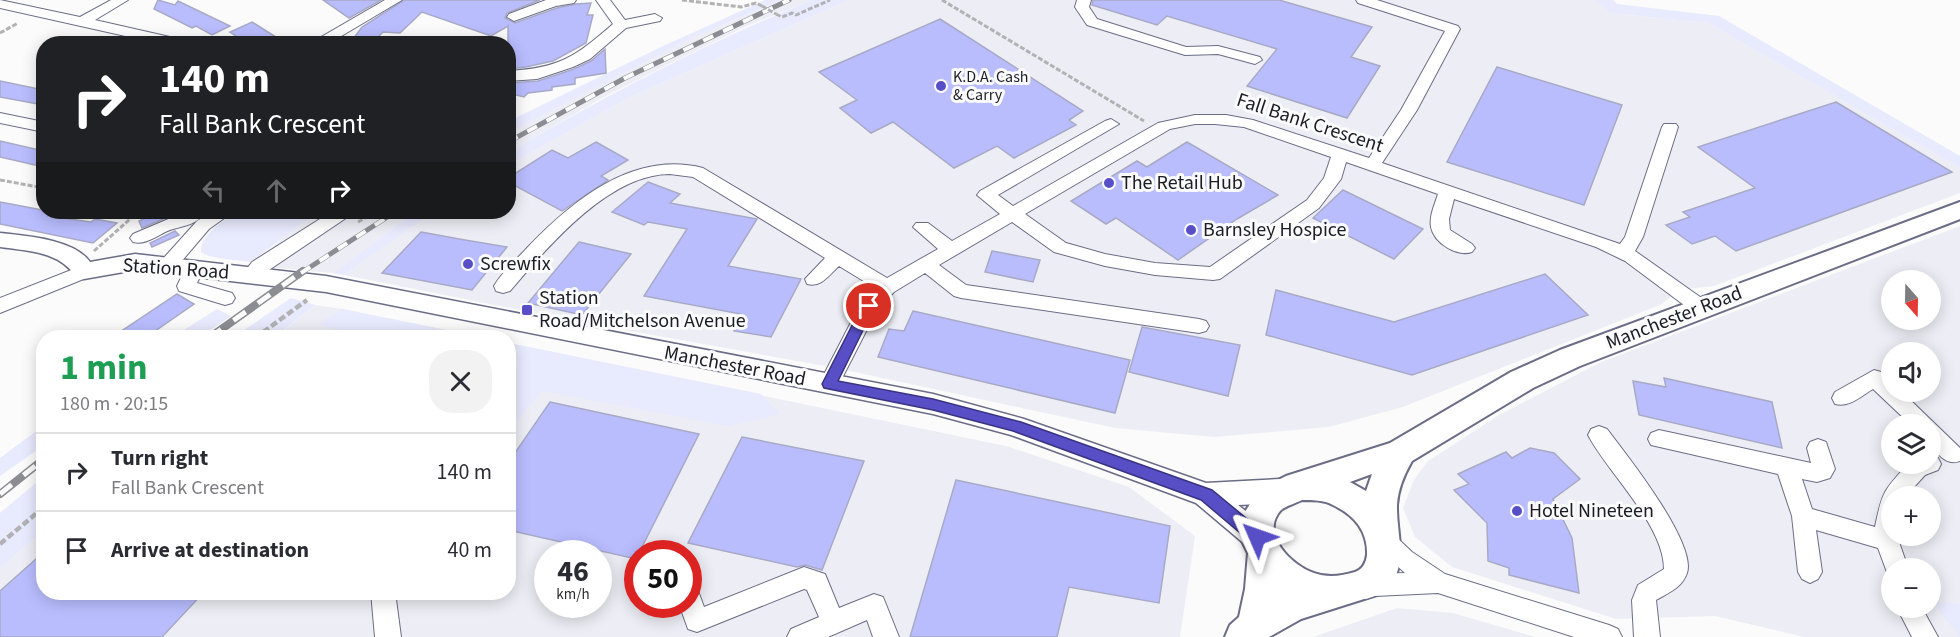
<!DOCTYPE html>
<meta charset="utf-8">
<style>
body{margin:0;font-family:"Source Sans 3",sans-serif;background:#f2f2f3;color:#2b2b33;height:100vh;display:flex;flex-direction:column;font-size:22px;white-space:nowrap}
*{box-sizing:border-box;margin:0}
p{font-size:20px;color:#7c7c81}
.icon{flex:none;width:33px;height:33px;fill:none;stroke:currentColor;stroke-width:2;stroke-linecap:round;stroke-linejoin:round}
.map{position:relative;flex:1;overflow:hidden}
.panel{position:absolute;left:36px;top:330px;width:480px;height:270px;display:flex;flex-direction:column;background:#fff;border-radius:24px;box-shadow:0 3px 15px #0003}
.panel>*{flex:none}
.banner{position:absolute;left:36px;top:36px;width:480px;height:183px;border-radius:24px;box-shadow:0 3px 15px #0003;background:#202124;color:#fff;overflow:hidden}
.needle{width:39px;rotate:160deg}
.tools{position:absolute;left:1881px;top:270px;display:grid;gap:12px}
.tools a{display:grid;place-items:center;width:60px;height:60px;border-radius:50%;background:#fff;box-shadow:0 3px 15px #0003;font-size:30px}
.speed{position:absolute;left:534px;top:540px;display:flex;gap:12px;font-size:30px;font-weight:700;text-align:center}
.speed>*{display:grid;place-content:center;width:78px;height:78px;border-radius:50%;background:#fff;box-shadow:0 3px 15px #0003;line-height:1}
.speed small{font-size:15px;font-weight:400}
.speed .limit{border:9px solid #d22;background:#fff;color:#111}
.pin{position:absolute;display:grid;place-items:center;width:51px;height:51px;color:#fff;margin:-26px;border:3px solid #fff;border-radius:50%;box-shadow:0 2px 6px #0007}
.me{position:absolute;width:66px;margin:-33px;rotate:313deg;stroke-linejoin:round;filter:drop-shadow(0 0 4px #0008)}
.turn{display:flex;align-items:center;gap:21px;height:126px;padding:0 24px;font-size:27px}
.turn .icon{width:78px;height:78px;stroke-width:2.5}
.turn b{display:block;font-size:42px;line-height:51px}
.lanes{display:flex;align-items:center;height:57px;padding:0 24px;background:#0003;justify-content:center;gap:30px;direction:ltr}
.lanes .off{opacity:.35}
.round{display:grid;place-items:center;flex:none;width:63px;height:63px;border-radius:24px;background:#f2f2f3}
.overview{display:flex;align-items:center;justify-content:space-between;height:102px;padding:0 24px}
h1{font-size:36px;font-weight:700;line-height:45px;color:#1e9e55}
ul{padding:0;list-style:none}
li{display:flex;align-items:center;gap:18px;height:78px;padding:0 24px;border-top:2px solid #e1e1e2}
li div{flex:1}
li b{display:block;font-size:22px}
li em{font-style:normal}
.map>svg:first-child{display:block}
</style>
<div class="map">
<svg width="1960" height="637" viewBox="0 0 1960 637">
<rect width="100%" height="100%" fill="#fbfbfb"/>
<g fill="#edeef5" fill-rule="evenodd">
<path d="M781 0H812L747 26 669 64 604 97 509 152V133L694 37Z"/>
<path d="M849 0H1593L1610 13 1708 23 1960 168V193L1714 286 1678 290 1662 304 1403 407 1329 427 1214 437 1115 428 836 368 581 322 344 275 434 212H508L509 165 630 97Z"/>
<path d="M320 212H415L333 273 247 265 270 249 298 224Z"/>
<path d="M1960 226V637H1804L1715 616 1616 619 1452 567 1415 537 1403 508 1414 480 1428 461 1499 415 1601 362ZM1892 280H1930V320H1892ZM1892 352H1930V392H1892ZM1892 424H1930V464H1892ZM1892 496H1930V536H1892ZM1892 568H1930V608H1892Z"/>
<path d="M315 305 342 309 481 337 275 338Z"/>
<path d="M509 343 1006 446 1129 487 1195 536 1180 637H0V568L43 531 44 592H508ZM548 554H598V604H548ZM638 554H688V604H638Z"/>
<path d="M1397 608 1453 613 1535 637H1313Z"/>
</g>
<g fill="#e8eafd">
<path d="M765 0H781L694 37 509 133V121L661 47Z"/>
<path d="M812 0H849L630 97 509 165V152C607 95 706 43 812 0Z"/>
<path d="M1593 0H1613L1617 4 1719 16 1960 156V168L1708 23 1610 13Z"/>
<path d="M238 212H320C295 226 274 246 250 262 235 259 212 260 201 252 200 235 225 219 238 212Z"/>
<path d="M415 212H434L344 275 333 273Z"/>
<path d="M291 298 315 305 275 337H234Z"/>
<path d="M217 309 231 316 200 337H173Z"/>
<path d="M342 309 481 337H357L319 324Z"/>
<path d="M509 343 761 394 780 414 728 426 542 391 509 431Z"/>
<path d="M43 426V446L0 476V458Z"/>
<path d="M43 477V531L0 568V513Z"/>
<path d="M1931 600 1960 604V637L1931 601Z"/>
</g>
<g fill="#b9bdfe" stroke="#a8aac5" stroke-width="1.5">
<path d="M158 0 175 5 178 1 230 26 212 35 196 26 192 28 154 9Z"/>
<path d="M323 0H381L349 18Z"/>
<path d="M404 0H540L507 13 505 18 515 23 557 8 576 4 591 3 587 15H593L586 43 553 61 526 67 508 69V26L491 36 422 12 400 33 383 32 375 40 353 39 362 27Z"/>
<path d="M1093 0H1279L1372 27 1351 57 1380 66 1347 118 1247 86 1277 49 1167 16 1157 25 1092 5Z"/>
<path d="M940 19 1083 111 1069 120 1076 125 1014 158 997 146 954 168 893 122 871 133 840 108 857 100 819 72Z"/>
<path d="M252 22 287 44H248L230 32Z"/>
<path d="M605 49 606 73 575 78V84L552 87V90L528 93 524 97 508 93V83L538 81 574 69 591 61Z"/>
<path d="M1497 67 1622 105 1584 205 1447 162Z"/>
<path d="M0 81 44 90V105L0 97Z"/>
<path d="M1836 102 1952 172 1736 251 1715 236 1692 244 1666 225 1690 217 1683 212 1755 188 1698 147Z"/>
<path d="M0 141 44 151V167L0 157Z"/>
<path d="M596 142 628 160 601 176 608 180 562 211 508 182V178L552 150 568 158Z"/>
<path d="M1187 142 1278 195 1237 219 1178 260 1116 218 1106 224 1071 201 1137 161 1147 167Z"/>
<path d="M648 182 680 194 670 203 757 219 728 266 801 279 771 337 734 331 741 314 644 296 687 229 648 222 644 225 612 212Z"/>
<path d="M1343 190 1423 229 1394 259 1313 218Z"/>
<path d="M0 202 53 212 48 216 91 222 95 219 117 223 93 243 0 224Z"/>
<path d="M156 212H161L166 218 142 228 139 221Z"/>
<path d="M175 231 179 235 152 247 150 243Z"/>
<path d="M421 232 465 240 507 247 472 290 382 273Z"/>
<path d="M579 242 631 254 582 315 528 303Z"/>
<path d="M992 251 1040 260 1033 282 985 272Z"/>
<path d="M1545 274 1588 315 1412 375 1266 335 1276 290 1394 322Z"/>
<path d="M177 294 194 304 145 338H111Z"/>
<path d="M913 311 1130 360 1115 413 878 357 889 329 904 331Z"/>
<path d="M1142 327 1240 345 1228 396 1129 372Z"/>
<path d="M1664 378 1772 402 1782 448 1639 415 1633 381 1666 387Z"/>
<path d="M550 402 699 434 636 559 508 530V463Z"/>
<path d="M742 437 864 461 822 570 805 565 797 567 688 543Z"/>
<path d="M1530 448 1554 453 1580 479 1553 499 1572 538 1579 593 1509 575V568L1488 561 1487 523 1454 490 1469 484 1458 474 1506 452 1512 458Z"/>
<path d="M956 480 1170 526 1159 603 1069 587 1057 637H910Z"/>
<path d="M44 552V592H204L162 637H0V591Z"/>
</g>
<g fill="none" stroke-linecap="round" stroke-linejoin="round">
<g stroke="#6b6d86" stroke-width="2">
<g id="minor">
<path d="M0 0 80 17 111 0H128L95 20 183 40 190 44H161L0 8Z"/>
<path d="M385 0H402L328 44H309Z"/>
<path d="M546 0H576L574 3 556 6 514 21 507 17 509 14Z"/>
<path d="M596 0H610L625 20 655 14 662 18 660 21 626 28 590 59 573 67 537 79 508 81V71C560 68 575 57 613 24Z"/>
<path d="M1077 0H1091L1089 7 1097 19 1186 47 1218 46 1260 57 1262 60 1255 64 1218 54 1185 55 1087 25 1075 7Z"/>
<path d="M1356 0H1377L1458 26 1460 29 1417 110 1382 163 1620 244 1625 237 1662 127 1664 124H1676L1678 127 1643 237 1635 251 1710 304 1713 309 1710 314 1703 316 1696 314 1625 261 1596 247 1454 199 1449 219 1450 230 1472 244 1475 248 1472 252C1457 257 1434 243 1431 227 1429 216 1435 204 1438 194L1346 162 1341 179 1319 208 1220 279 1213 280 1155 275 1105 266 1054 252 1012 222 939 265 966 285 1199 319 1206 321 1209 326 1206 331 1199 333 961 298 954 296 925 273 894 292 877 310 836 390 829 392 822 390 819 384 862 301 875 288 839 266C829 275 821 288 807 284L805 279 825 258 693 177C685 176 677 175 670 174 608 174 547 248 510 291L503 293 496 291 494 286C502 272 516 260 527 248 572 201 633 150 703 168L887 278 938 249 913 227 916 223H928L952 241 1000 214 977 195 980 191 1105 121 1111 119 1119 124 998 195 1013 206 1158 123 1195 115H1226L1253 120 1369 158 1401 110 1445 31 1358 3ZM1215 124 1244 127 1331 157 1324 178 1307 200 1210 267 1155 263 1105 254 1066 243 1025 214 1170 129 1195 124Z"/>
<path d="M0 113 44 122V132L0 123Z"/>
<path d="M185 212H206C198 224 184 226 173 229 159 233 147 246 133 242L130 238 133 234Z"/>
<path d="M212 212H233L209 229 175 269 168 271 161 269 159 265 161 261 197 221Z"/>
<path d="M331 212H352L349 216 266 272C259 278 255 281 245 279L243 274 252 262Z"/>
<path d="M195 262 202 263 204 268 197 283 232 293 235 298 232 303 225 305 179 291 177 286 188 263Z"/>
<path d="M84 265 91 266 93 271 91 276 0 313V298Z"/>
<path d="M1874 370 1881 372 1892 382V392H1902L1960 448V461C1946 466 1940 455 1930 446V424H1910L1873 389C1861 396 1849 408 1835 404L1832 398 1835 392Z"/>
<path d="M1599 426 1607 429C1626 454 1697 543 1687 573 1682 588 1668 593 1656 600L1660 637H1634L1632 600 1638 585 1664 569C1664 525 1608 473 1588 435L1591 429Z"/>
<path d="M1659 430 1811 463 1807 448 1810 442 1818 439 1826 442 1835 469 1830 478 1817 482 1802 479 1812 509 1875 527C1882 492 1884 490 1908 464H1930V455L1938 458 1941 464 1938 470 1925 475 1906 496H1892V536H1897L1908 568H1892V577L1888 575 1878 548 1816 530 1822 572 1818 579 1810 583 1802 579 1798 572 1792 516 1778 474 1651 445 1648 439 1651 433Z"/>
<path d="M1384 530 1392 533 1412 552 1445 574 1609 625 1618 629 1622 637H1574L1438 593 1375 596 1366 599 1357 596 1354 588 1357 580 1375 574 1405 573 1376 547 1372 540 1376 533Z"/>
<path d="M804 567 825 574 839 608 874 594 883 597 899 637H873L867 620 828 637H787L791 629 819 617 807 590 804 589 697 632 688 629 679 604H688V585L697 588 704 607Z"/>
<path d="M371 592H395L401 637H375Z"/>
<path d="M1897 608H1922L1938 637H1912Z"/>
</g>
</g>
<g stroke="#6b6d86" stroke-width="3">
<path id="major" d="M0 233C26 236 74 239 90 262L135 254 326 276 933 394 1024 419 1206 483 1280 479 1290 483 1294 491 1290 499 1280 503 1238 505 1267 528 1271 537 1267 546 1257 549 1247 546 1196 503 1011 435 933 414 326 292 135 270 84 279 76 277C60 251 27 251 0 247Z"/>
</g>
<g stroke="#6b6d86" stroke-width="4">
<path id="highway" d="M1960 202V219L1580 366 1533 388 1412 461C1404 475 1398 489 1397 505 1396 536 1411 568 1383 593L1301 619 1269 637H1225L1230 625 1239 617 1245 589 1248 553 1241 539V518L1259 490 1286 476 1390 443 1511 372 1560 350ZM1372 474 1366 491 1350 482ZM1302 500C1312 500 1324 500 1333 505 1354 515 1368 531 1367 555 1366 563 1363 569 1355 572 1342 576 1327 578 1314 573 1292 566 1259 534 1281 510 1286 506 1296 503 1302 500Z"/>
</g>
<g stroke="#b2b2b5" stroke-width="3" stroke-dasharray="5 2" stroke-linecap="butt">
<path d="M682 0 741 7 756 3 762 6"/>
<path d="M942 0 1144 121"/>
<path d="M776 14 782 17 792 13 796 15 830 0"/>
<path d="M0 33 18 23"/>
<path d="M0 180 44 188"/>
<path d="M358 222 375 212"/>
<path d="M94 251 138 212"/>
</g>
<g stroke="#b2b2b5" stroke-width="4.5" stroke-dasharray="7 3" stroke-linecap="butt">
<path d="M255 338 307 300"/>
<path d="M0 544 44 507"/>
</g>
<use href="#minor" fill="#fff" fill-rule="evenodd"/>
<use href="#major" fill="#fff" fill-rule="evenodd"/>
<use href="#highway" fill="#fff" fill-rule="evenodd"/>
<g stroke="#8c8d92" stroke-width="5">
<g id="rail-far1">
<path d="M508 142 625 78 789 0"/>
<path d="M301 273 395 212"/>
</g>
</g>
<g stroke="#8c8d92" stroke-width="8">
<g id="rail">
<path d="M209 338 303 271"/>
<path d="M0 494 44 459"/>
</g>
</g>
<use href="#rail-far1" stroke="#fbfbfb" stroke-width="4" stroke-dasharray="11" stroke-linecap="butt"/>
<use href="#rail" stroke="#fbfbfb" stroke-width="5" stroke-dasharray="15" stroke-linecap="butt"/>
<path stroke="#b2b2b5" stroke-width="3" stroke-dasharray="5 2" stroke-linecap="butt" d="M762 6 776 14"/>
</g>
<path fill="#584fc7" stroke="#393381" stroke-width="1.5" d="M869 301 875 306 838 381 933 399 1021 422 1212 490 1263 532 1265 537 1263 542 1257 544 1251 542 1201 500 1013 431 933 410 824 388 822 384 862 306Z"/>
<g fill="#584fc7" stroke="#fbfbfb" stroke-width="2">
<circle cx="941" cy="86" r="6"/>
<circle cx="1109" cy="183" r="6"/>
<circle cx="1191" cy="230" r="6"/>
<circle cx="468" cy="264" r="6"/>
<rect x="521" y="304" width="12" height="12" rx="3"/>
<circle cx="1517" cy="511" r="6"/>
</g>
<g text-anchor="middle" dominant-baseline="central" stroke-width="6" stroke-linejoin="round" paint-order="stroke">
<g font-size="16" fill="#1b1c26" stroke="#fbfbfb" text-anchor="start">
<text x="953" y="77">K.D.A. Cash<tspan x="953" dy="18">&amp; Carry</tspan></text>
</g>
<g font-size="20" fill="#1b1c26" stroke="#fbfbfb">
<text transform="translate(1310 123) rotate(18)">Fall Bank Crescent</text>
<text transform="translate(176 269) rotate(4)">Station Road</text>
<text transform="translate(1674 318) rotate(-21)">Manchester Road</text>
<text transform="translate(735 366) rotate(11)">Manchester Road</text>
</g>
<g font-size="20" fill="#1b1c26" stroke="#fbfbfb" text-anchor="start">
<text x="1121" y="183">The Retail Hub</text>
<text x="1203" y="230">Barnsley Hospice</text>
<text x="480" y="264">Screwfix</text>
<text x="539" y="298">Station<tspan x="539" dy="23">Road/Mitchelson Avenue</tspan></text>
<text x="1529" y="511">Hotel Nineteen</text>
</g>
</g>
</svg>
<div class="tools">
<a><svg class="needle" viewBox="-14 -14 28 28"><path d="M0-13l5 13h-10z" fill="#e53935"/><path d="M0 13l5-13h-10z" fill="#7c7c81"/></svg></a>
<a><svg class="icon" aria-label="sound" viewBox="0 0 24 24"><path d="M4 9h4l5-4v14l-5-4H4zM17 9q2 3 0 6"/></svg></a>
<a><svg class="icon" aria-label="layers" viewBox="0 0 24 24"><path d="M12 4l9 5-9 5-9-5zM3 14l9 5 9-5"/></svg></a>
<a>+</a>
<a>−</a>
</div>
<div class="speed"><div>46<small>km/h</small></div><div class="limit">50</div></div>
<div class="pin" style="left:869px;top:306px;background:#d93025"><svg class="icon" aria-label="arrive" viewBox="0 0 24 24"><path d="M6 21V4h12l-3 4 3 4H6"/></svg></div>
<svg class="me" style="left:1257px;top:537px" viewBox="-20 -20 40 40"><path d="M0-17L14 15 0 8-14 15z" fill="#584fc7" stroke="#fff" stroke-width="4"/></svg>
<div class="banner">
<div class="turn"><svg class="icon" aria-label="right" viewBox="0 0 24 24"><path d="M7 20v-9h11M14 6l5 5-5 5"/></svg><div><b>140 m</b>Fall Bank Crescent</div></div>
<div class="lanes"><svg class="icon off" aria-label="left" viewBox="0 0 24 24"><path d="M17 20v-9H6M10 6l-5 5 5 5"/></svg><svg class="icon off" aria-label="ahead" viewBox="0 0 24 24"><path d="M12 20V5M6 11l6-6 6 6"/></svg><svg class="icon" aria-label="right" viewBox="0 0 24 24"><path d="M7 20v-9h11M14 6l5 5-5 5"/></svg></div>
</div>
<section class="panel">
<div class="overview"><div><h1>1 min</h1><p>180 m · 20:15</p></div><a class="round"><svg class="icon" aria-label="close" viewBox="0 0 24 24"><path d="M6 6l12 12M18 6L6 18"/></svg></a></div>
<ul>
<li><svg class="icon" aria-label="right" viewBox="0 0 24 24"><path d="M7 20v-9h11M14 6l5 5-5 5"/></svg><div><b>Turn right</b><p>Fall Bank Crescent</p></div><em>140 m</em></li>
<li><svg class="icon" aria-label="arrive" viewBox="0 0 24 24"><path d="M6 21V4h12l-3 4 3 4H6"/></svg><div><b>Arrive at destination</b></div><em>40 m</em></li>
</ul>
</section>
</div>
